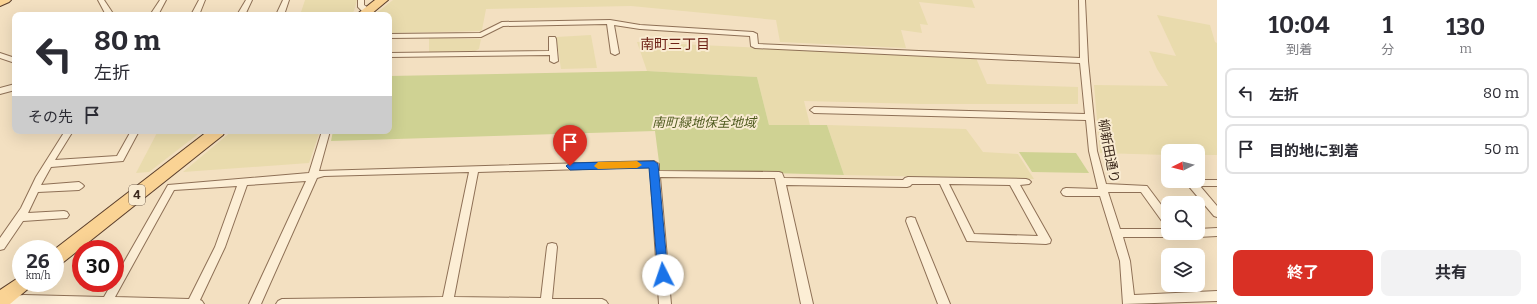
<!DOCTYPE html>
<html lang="ja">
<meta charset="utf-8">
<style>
body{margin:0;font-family:Bitter,"Noto Sans JP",serif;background:#f2f2f3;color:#2b2b33;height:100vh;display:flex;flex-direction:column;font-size:15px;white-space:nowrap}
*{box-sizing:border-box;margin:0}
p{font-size:13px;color:#7c7c81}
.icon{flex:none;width:22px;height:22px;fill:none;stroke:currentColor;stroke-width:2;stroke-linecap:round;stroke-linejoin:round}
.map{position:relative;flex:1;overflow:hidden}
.drawer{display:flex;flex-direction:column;background:#fff;width:320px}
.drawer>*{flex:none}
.banner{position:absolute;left:12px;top:12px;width:380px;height:122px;border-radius:8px;box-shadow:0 4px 16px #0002;background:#fff;color:#2b2b33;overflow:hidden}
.needle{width:26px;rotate:264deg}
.buttons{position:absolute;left:1161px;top:144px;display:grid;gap:8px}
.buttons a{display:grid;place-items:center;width:44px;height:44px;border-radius:8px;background:#fff;box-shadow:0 4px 16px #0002;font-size:20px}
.speed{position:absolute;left:12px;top:240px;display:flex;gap:8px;font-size:20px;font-weight:700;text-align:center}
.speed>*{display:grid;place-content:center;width:52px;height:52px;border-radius:50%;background:#fff;box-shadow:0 4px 16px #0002;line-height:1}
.speed small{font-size:10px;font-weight:400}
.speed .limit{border:6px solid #d22;background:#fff;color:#111}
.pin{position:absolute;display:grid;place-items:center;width:34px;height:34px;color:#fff;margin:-41px -17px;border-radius:50% 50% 50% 0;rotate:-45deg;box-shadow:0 0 4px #0007}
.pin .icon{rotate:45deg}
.me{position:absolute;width:44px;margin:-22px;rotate:356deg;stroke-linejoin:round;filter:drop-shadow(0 0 3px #0008)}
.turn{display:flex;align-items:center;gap:14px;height:84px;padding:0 16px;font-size:18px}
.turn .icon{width:52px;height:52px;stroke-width:2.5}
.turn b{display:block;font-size:28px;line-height:34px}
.then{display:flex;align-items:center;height:38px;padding:0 16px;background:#0003;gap:8px;font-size:15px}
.eta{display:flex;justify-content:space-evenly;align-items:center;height:68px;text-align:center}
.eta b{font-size:24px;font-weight:700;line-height:28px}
.primary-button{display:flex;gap:8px;margin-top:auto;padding:8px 16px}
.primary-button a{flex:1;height:46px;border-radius:8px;background:#d93025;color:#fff;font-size:16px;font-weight:700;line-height:46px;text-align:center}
.primary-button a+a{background:#f2f2f3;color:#2b2b33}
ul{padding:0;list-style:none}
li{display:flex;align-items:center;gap:12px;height:50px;margin:0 8px 6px;padding:0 8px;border:2px solid #e1e1e2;border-radius:8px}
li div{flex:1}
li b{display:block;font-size:15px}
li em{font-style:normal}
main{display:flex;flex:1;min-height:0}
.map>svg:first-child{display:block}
</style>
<main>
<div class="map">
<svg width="1217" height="304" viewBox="0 0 1217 304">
<rect width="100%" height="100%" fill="#f3e0c1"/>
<g fill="#e9dbad">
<path d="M305 0H357L354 11 350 15H300Z"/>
<path d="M393 0H972L975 8 919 2 928 25 920 24 922 33 901 30 906 48 780 42 776 20 631 6 486 9 482 30 480 31 389 33V15H374Z"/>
<path d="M1157 15 1210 25 1215 42 1217 43V155H1198V151H1168V155L1100 153 1094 85 1168 86 1157 69 1149 51 1176 56Z"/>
<path d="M591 35 597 68 561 69 556 37Z"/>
<path d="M429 38 481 39 479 49 475 51 429 52Z"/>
<path d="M637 42 976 58 987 84 1078 87V104H920L804 101 810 125H769L757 77 647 71Z"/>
<path d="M827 125 966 129 983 152 1018 154 1034 179 844 175Z"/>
<path d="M158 131H202L149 172 136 173Z"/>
<path d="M232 131H320L309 163 183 172Z"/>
</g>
<g fill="#cfd293">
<path d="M647 71 757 77 769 125H827L844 175 660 170 655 131 331 141 333 131H389V76Z"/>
<path d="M1019 152 1076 153 1089 173 1032 172Z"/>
</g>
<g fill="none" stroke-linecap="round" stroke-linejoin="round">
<g stroke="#8e7056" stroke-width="2">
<g id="street">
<path d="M98 0H104L114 15H106Z"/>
<path d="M160 0H166L158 15H150Z"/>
<path d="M199 0H205L199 15H191Z"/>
<path d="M246 0H252L245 15H237Z"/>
<path d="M283 0H289L284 15H276Z"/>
<path d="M358 0H364V5L370 9V13H364L358 7Z"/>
<path d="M1079 0H1085L1088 61 1097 151 1106 184 1147 186 1168 214V225L1164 224 1141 192H1108L1120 229H1168V233H1173L1172 236 1168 237H1123L1130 261 1134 295 1217 291V301L1123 304 1120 261 1100 196H1066L1063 195 1061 192 1063 189 1066 188 1098 189 1089 151 1086 120 814 113 810 110 814 107 1085 114 1080 63 755 48 751 46 750 36 640 29 614 25 619 53 615 55 611 53 607 24 503 26 481 37 389 38V34L480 33 502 22 610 20 640 25 753 32 757 34 758 44 1080 58Z"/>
<path d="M549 37H555L556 39 558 61 554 63 550 61V55L389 57V53L549 51Z"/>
<path d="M0 53 15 58V63L0 58Z"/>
<path d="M15 84V90L0 94V88Z"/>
<path d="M65 131H73L55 160 117 156 131 131H139L123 161 51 167 41 185 79 182 82 184 84 186 82 188 79 190 38 192 28 213 64 211 67 212 69 215 67 218 23 221 4 249 0 250V238L21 208 36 177Z"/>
<path d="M322 131H330L319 171 654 161 659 164V171L779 172 782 173 784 178 903 180 905 178 908 177 1026 179 1029 180 1031 182 1029 184 1020 185 1051 240 1050 243 1046 244 967 241 940 184H912L910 186 907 187 786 185 813 304H801L775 178 660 177 671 304H659L650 167 478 172 454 297 541 298 547 247 548 244 552 243 556 244 557 247 552 299H602L606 301 608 304H276L278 301 282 299 443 297 469 172 324 176 317 178 261 304H249L306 181 247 185 225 247 200 300 202 301 204 304H0V297L24 295 104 297 112 283H115V278L168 185 309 173ZM949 184 1010 185 1038 236 974 234ZM237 186 215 247 189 299 115 297 174 190Z"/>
<path d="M1198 180H1217V186H1200L1217 206V217L1214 216 1186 183 1187 181H1198Z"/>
<path d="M911 217 915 218 916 221 950 304H938L906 221 907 218Z"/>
<path d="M1217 228V236L1198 237 1194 236 1193 233H1198V229Z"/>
</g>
</g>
<g stroke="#5b3e2b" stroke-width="2">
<g id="primary">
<path d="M0 0H11L9 2 0 6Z"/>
<path d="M375 0H388L370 15H356Z"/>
<path d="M208 131H225L223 135 61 264 55 266V249Z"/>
<path d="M21 276V283H32L29 288 10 304H0V290Z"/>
</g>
</g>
<use href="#street" fill="#fceed5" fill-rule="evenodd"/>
<use href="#primary" fill="#fad394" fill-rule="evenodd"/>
</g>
<path fill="#1a73e8" stroke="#114b97" d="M654 161 658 164 668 275 667 278 663 280 659 278 658 275 649 168 570 170 566 166 570 163Z"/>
<path fill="#f59e0b" d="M637 161 642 165 637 168 598 169 594 166 598 162Z"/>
<g text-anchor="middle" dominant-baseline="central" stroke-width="4" stroke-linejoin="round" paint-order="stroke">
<rect fill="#f9ebd1" stroke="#756352" stroke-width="1" x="129" y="185" width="16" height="20" rx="3"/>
<g font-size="12" font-weight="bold" fill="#3c291c">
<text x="137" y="195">4</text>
</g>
<g font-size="13" font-style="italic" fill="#505b20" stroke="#f9ebd1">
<text x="704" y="122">南町緑地保全地域</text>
</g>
<g font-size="13" fill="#3c291c" stroke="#f9ebd1">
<text transform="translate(1109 151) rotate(79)">柳新田通り</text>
</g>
<g font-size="14" fill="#6e2217" stroke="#f9ebd1">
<text x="675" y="44">南町三丁目</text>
</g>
</g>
</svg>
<div class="buttons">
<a><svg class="needle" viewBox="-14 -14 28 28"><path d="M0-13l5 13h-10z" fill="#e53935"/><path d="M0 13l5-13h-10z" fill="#7c7c81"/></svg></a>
<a><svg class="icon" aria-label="search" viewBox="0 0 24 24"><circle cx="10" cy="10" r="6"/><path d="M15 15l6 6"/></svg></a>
<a><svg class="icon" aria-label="layers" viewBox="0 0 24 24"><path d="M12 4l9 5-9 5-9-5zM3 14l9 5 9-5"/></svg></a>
</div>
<div class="speed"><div>26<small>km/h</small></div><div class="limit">30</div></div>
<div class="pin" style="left:570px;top:166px;background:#d93025"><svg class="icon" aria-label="arrive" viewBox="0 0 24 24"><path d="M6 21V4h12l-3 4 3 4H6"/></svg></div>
<svg class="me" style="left:663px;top:275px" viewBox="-20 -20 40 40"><circle r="19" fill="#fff"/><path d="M0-13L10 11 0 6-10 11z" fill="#1a73e8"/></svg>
<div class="banner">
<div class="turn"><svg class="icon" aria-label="left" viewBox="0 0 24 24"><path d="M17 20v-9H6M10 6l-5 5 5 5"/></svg><div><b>80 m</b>左折</div></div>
<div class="then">その先<svg class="icon" aria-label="arrive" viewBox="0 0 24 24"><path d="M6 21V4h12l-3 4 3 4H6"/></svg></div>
</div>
</div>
<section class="drawer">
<div class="eta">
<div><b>10:04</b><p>到着</p></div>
<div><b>1</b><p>分</p></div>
<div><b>130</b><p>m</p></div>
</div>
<ul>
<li><svg class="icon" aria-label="left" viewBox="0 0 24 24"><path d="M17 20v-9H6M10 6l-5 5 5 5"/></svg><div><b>左折</b></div><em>80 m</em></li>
<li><svg class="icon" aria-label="arrive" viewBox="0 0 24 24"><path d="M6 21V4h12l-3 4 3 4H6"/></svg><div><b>目的地に到着</b></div><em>50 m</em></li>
</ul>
<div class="primary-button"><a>終了</a><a>共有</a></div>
</section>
</main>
